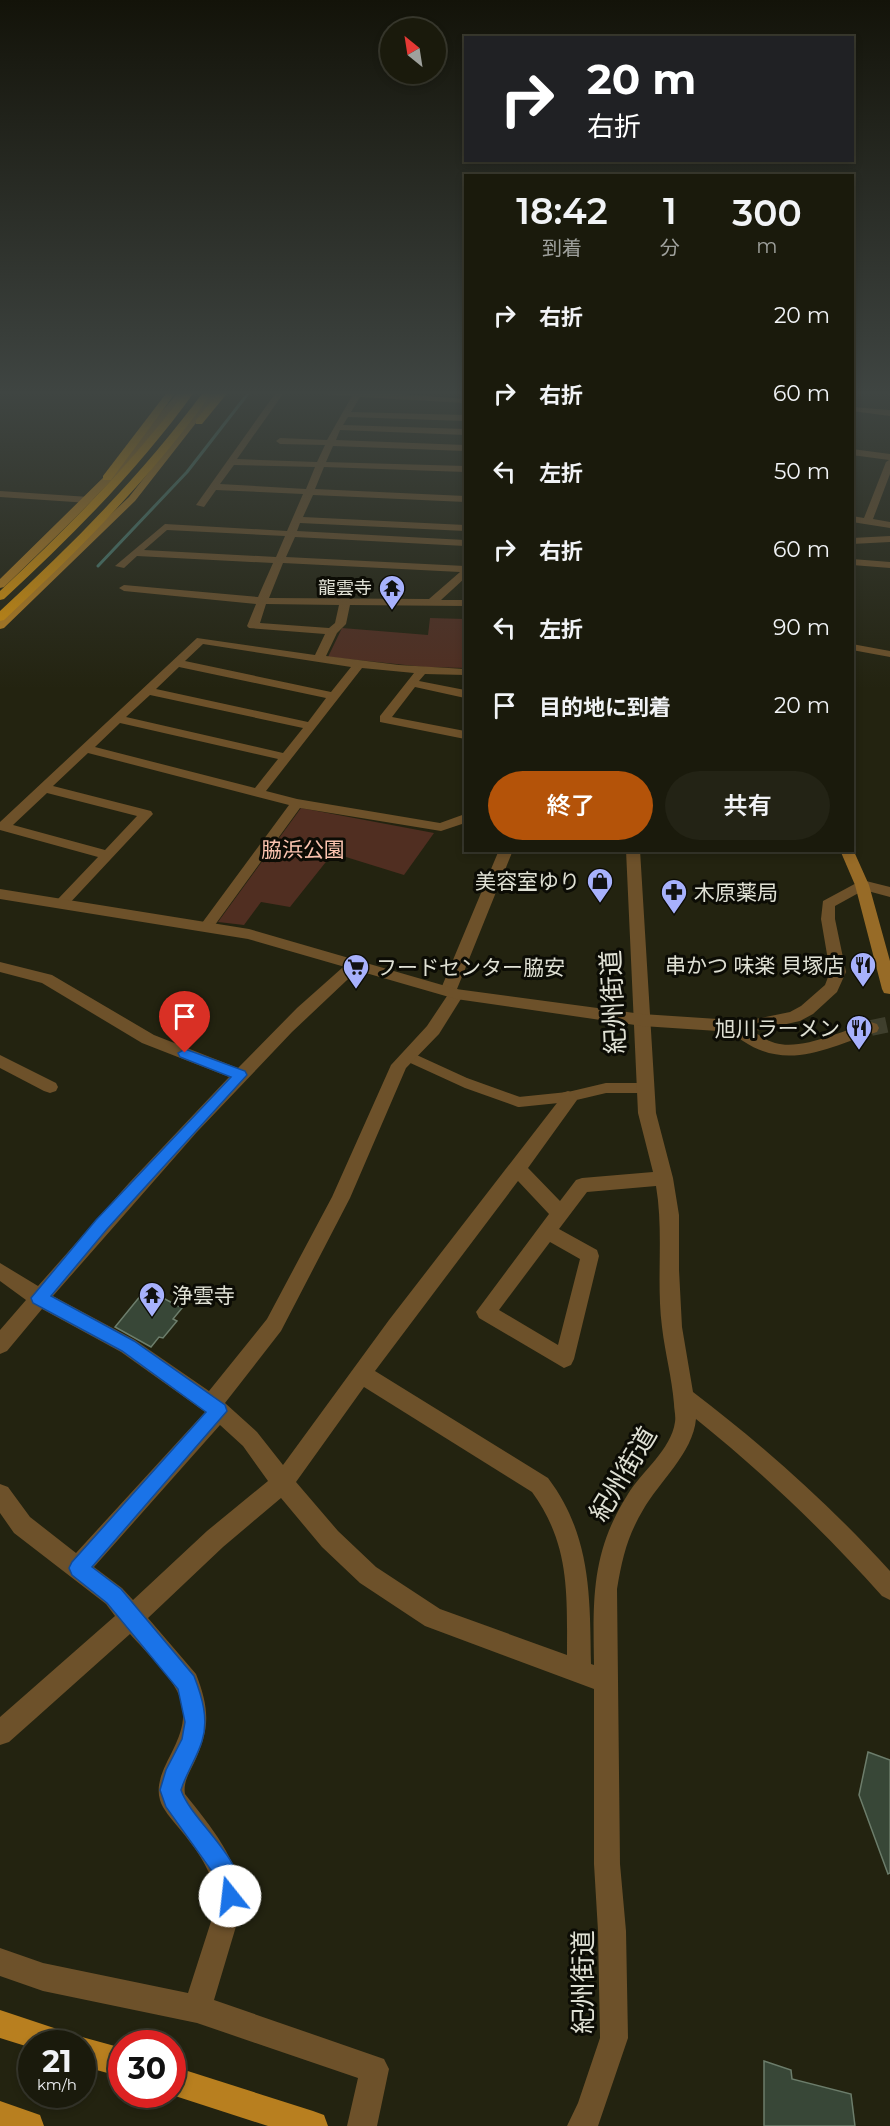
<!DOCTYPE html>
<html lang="ja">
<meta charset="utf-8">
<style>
body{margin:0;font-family:Montserrat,"Noto Sans JP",sans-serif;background:#232315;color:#f1f3f6;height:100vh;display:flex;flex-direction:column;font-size:22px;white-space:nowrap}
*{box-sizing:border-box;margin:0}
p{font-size:20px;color:#9fa19d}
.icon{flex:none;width:33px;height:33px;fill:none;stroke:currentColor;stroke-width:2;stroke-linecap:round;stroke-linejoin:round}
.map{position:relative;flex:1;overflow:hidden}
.sheet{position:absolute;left:464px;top:174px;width:390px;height:678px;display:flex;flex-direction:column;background:#1a1a0c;border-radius:0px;box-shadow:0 3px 9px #0003,0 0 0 2px #38382d}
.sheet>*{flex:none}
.banner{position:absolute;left:464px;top:36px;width:390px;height:126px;border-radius:0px;box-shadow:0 3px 9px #0003,0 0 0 2px #38382d;background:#202124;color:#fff;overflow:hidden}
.needle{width:39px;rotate:330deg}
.buttons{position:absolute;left:380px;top:18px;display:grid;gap:12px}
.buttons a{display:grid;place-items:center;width:66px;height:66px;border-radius:50%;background:#1a1a0c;box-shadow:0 3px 9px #0003,0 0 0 2px #38382d;font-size:30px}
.speed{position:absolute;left:18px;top:2030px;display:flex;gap:12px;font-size:30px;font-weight:700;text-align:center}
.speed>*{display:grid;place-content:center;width:78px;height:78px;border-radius:50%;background:#1a1a0c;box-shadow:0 3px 9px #0003,0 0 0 2px #38382d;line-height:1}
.speed small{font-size:15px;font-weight:400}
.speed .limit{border:9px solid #d22;background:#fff;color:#111}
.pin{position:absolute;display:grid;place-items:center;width:51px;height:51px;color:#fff;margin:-62px -26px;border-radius:50% 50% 50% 0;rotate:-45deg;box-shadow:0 0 6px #0007}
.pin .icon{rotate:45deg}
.me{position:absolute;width:66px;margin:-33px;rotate:344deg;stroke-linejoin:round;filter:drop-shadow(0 0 4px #0008)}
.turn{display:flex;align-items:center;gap:21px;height:126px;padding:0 24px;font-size:27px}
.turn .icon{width:78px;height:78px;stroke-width:2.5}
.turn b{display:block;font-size:42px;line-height:51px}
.eta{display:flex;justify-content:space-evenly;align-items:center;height:102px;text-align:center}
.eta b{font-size:36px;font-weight:600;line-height:42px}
.action{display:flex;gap:12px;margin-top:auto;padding:12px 24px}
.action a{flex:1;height:69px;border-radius:36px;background:#b45309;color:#fff;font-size:24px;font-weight:600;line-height:69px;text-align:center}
.action a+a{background:#232315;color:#f1f3f6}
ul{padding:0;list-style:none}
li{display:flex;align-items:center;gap:18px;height:78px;padding:0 24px}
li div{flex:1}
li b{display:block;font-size:22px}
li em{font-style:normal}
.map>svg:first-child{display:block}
</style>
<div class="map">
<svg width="890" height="2126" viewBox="0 0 890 2126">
<rect width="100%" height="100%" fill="#232310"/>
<g fill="#502e21">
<path d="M430 618 465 619V668L425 667 328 657 342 628 428 635Z"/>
<path d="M301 808 434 833 404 875 333 853 290 907 261 902 244 925 218 922Z"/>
</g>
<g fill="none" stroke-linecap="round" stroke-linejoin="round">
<path stroke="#4a7d70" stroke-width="3" d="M98 566 187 472 250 391"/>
</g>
<g fill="#384737" stroke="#6c7d6b" stroke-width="1.5">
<path d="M146 1289 182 1308 173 1319 177 1321 163 1338 159 1337 151 1347 115 1327Z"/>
<path d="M868 1752 890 1760V1873L888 1874 859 1795Z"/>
<path d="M764 2061 791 2070 792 2079 851 2094 855 2126H764Z"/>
</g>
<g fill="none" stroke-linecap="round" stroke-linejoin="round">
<path stroke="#3f3f2d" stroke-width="16" stroke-dasharray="16 8" stroke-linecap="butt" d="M871 1028 890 1024"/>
<path stroke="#6d512a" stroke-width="10" d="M407 1056 466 1083 519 1102 568 1097 606 1088H647"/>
<g fill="#6d512a" fill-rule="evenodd">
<path d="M277 391H285L237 459 317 462 325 445 280 444 276 441 280 438 327 440 352 396 305 393 301 391H364L465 399V403L360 397 351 412 465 415V421L348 417 343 425 465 429V435L340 430 336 440 465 445V451L333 446 326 462 465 466V472L324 467 315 489 465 496V502L313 495 303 517 465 525V531L300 523 297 531 465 540V546L295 537 286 557 465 566V578L441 600H465V606L350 605 346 624 337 633 326 656 399 665 465 669V675L425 674 419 681 465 690V698L415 687 392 717 465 731V739L380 722V716L414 673 362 668 266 791 297 799 440 823 465 814V823L441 831 300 808 212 929H202L200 926 202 923 289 805 88 753 53 786 151 811 153 814 67 906H57L55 903 57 900 98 857 0 830V822L197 638 315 655 325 634 249 628 247 626 256 604 124 591 119 588 124 585 258 597 273 563 137 556 124 568 115 566 165 524 287 531 303 494 216 490 204 507 196 505ZM234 465 315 467 306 489 220 484ZM167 530 285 536 276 557 144 550ZM283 563 460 572 429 599 269 598ZM266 604 339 605 335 623 329 628 260 623ZM203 644 351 667 331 692 185 661ZM179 667 326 698 308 722 156 689ZM150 695 303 728 283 753 126 717ZM120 723 278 759 255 788 95 747ZM47 793 137 816 105 850 13 825Z"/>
<path d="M871 391H890V395Z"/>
<path d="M852 407 890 410V416L852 411Z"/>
<path d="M852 449 890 454V474L873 519 890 522V528L852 522V516L864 518 886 462 889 460 852 455Z"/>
<path d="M0 491 89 497 94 500 89 503 0 497Z"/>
<path d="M890 536V542L852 544V538Z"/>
<path d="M852 559 890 562V568L852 565Z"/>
<path d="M852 644 890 651V657L852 650Z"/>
<path d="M499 850H513L457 989 464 994 439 1034 406 1068 350 1198 281 1331 225 1403 257 1432 283 1465 389 1320 560 1099 562 1093 568 1091 574 1093 577 1100 528 1168 560 1201 576 1180 582 1178 653 1172 638 1113 626 850H640L656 1113 673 1178 679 1215V1270L682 1327 693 1392C764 1446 830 1505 890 1571V1600L882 1596C825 1532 763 1473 696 1419 693 1453 659 1482 643 1510 627 1537 622 1559 617 1589L620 1864 626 1931 628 2038 598 2126H567L578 2103 600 2038 598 1931 594 1864V1689L425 1626 360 1583 322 1547 281 1498 223 1547 148 1618 196 1674C210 1710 210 1729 194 1763 189 1773 183 1783 185 1794 211 1827 239 1859 243 1903L214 2000 384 2059 389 2069 377 2126H347L358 2078 197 2023 43 1991 0 1976V1948L43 1963 188 1993 217 1903C214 1872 197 1850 178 1827 171 1818 163 1810 160 1800 150 1766 200 1735 177 1691 169 1674 143 1649 130 1634L36 1718 9 1742 0 1745V1717L115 1616 106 1604 14 1533 0 1513V1484L8 1487 30 1517 76 1553 205 1412 121 1352 42 1309 7 1351 0 1354V1330L26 1300 0 1281V1263L38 1286 129 1183 229 1077 142 1043 42 983 0 972V962L52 975 154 1035 238 1068 297 1008 351 960 356 959 364 964 292 1032 197 1132 53 1296 135 1340 209 1391 267 1319 332 1197 391 1065 427 1026 447 996 440 991ZM518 1181 549 1214 476 1312 479 1318 564 1368 571 1365 574 1359 599 1256 597 1250 559 1229 587 1192 656 1186C664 1233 656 1280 662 1327 665 1353 672 1378 674 1404 674 1409 676 1416 675 1422 671 1450 642 1471 628 1494 591 1552 593 1599 594 1665L591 1664C590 1595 591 1535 548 1478L375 1371ZM550 1242 580 1259 558 1345 499 1310ZM364 1387 532 1492C570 1544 567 1594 567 1655L440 1609 376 1567 338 1531 296 1482ZM220 1425 243 1446 268 1481 207 1531 133 1600 122 1588 94 1567Z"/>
<path d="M733 1020C748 1025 759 1038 775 1043 802 1051 844 1030 871 1022L877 1024 879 1028 877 1032C830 1046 789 1072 743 1041 736 1036 729 1033 725 1026L727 1022Z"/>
<path d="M0 1055 56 1083 58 1087 56 1091 50 1093 44 1091 0 1068Z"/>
</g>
<path fill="#6d512a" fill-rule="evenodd" d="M862 880 890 887V897L864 890 835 906V919L846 972 837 992 813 1014 800 1021 751 1032H733L642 1026 456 999 248 939 0 899V889L249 929 456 989 642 1014 733 1020H751L790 1012 801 1006 825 985 830 972 821 919 823 901Z"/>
<path fill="#976b27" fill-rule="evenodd" d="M852 847 869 885 890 961V994L884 993 882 989 855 885 840 850H852Z"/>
<g fill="#b87f1f" fill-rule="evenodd">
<path d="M179 391H187C134 463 68 525 4 587L0 588V579L115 466Z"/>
<path d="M213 391H221L135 501 4 628 0 629V620L129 497Z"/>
<path d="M0 2010 69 2033 72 2041 82 2037 122 2048V2077L82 2066V2043H32V2048L0 2038Z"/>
<path d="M172 2066 313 2111 324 2115 328 2126H268L172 2095Z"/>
<path d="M0 2101 40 2115 44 2126H0Z"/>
</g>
<g fill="#d5910c" fill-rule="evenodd">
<path d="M168 391H177L111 480H103V476Z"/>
<path d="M186 391H195C140 468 73 535 4 599L0 600V591C67 528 131 464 186 391Z"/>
<path d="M204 391H213C153 476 80 549 4 620L0 621V611C74 543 144 472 204 391Z"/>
<path d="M220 391H229L202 424H196V420Z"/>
</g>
</g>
<linearGradient id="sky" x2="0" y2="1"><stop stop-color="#131309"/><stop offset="0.57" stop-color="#3f4542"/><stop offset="1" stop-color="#3f4542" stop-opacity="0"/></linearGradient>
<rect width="890" height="689" fill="url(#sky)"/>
<path fill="#1a73e8" stroke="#114b97" stroke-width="1.5" d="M185 1049 245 1071 247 1075 107 1229 51 1296 134 1341 225 1405 227 1411 92 1567 121 1589 194 1676C202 1697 209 1719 202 1741 197 1758 186 1773 181 1790 192 1823 254 1865 238 1904L230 1907 223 1904 214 1874 166 1807 160 1790 166 1770 182 1739 185 1722 178 1689 107 1603 72 1575 69 1568 72 1562 206 1412 122 1351 33 1303 31 1298 96 1220 231 1077 180 1057 178 1053Z"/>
<defs>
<g id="temple-pin" transform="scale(1.35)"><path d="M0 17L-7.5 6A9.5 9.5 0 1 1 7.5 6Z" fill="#a7b1fc" stroke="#0c0c05"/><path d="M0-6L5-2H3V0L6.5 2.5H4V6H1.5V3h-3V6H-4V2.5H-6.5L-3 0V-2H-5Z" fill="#111"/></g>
<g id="shop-pin" transform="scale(1.35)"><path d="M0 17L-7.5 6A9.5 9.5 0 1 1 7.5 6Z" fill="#a7b1fc" stroke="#0c0c05"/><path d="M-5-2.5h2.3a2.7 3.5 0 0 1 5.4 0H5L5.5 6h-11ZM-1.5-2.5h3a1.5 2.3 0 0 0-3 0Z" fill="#111"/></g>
<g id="pharmacy-pin" transform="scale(1.35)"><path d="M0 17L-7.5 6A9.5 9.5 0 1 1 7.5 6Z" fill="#a7b1fc" stroke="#0c0c05"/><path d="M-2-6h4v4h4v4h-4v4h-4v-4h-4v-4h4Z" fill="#111"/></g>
<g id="restaurant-pin" transform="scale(1.35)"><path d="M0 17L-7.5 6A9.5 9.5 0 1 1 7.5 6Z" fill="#a7b1fc" stroke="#0c0c05"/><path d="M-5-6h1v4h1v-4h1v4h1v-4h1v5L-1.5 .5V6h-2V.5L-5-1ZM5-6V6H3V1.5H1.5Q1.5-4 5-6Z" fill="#111"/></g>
<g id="supermarket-pin" transform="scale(1.35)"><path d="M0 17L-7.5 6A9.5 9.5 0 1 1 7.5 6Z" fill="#a7b1fc" stroke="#0c0c05"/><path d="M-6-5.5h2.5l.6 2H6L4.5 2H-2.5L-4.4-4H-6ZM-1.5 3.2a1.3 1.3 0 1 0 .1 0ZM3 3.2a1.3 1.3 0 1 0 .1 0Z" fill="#111"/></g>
</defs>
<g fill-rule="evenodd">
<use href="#temple-pin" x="392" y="588"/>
<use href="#shop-pin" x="600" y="881"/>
<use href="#pharmacy-pin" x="674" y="892"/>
<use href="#restaurant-pin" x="863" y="965"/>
<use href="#supermarket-pin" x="356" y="967"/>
<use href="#restaurant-pin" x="859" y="1028"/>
<use href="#temple-pin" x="152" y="1295"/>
</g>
<g text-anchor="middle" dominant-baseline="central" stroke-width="6" stroke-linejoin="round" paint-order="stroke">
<g font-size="18" fill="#dfe0d4" stroke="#0c0c05" text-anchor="end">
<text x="372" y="588">龍雲寺</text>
</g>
<g font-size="21" fill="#fbc3af" stroke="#0c0c05">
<text x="303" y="849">脇浜公園</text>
</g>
<g font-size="21" fill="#dfe0d4" stroke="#0c0c05" text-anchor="end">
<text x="580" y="881">美容室ゆり</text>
<text x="694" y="892" text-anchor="start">木原薬局</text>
<text x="844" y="965">串かつ 味楽 貝塚店</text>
<text x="376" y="967" text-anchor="start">フードセンター脇安</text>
<text x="840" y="1028">旭川ラーメン</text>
<text x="172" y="1295" text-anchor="start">浄雲寺</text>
</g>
<g font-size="26" fill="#dfe0d4" stroke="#0c0c05">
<text transform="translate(613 1002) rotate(-93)">紀州街道</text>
<text transform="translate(623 1474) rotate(-59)">紀州街道</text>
<text transform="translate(583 1982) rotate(-90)">紀州街道</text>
</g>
</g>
</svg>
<div class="buttons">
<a><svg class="needle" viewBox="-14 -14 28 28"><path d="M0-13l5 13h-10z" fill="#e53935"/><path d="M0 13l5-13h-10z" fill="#9fa19d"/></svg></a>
</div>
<div class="speed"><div>21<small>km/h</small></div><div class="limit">30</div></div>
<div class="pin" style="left:185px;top:1053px;background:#d93025"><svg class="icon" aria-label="arrive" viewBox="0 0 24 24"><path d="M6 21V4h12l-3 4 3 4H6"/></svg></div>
<svg class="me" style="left:230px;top:1896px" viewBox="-20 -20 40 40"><circle r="19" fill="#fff"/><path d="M0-13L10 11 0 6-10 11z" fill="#1a73e8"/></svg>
<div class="banner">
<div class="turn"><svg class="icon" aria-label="right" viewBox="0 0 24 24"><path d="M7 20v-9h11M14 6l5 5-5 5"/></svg><div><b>20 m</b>右折</div></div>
</div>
<section class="sheet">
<div class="eta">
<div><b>18:42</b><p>到着</p></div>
<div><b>1</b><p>分</p></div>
<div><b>300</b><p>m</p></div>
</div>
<ul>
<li><svg class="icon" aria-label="right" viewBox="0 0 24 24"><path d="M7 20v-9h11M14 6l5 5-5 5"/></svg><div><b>右折</b></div><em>20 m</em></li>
<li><svg class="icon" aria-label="right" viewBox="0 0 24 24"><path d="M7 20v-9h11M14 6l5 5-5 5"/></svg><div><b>右折</b></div><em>60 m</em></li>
<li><svg class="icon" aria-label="left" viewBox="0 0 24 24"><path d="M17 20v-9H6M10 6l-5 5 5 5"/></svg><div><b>左折</b></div><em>50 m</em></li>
<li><svg class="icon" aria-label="right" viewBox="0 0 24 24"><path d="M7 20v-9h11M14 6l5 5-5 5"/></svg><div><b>右折</b></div><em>60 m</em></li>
<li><svg class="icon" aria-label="left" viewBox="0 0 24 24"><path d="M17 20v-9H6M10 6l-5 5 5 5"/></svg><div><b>左折</b></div><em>90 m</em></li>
<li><svg class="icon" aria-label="arrive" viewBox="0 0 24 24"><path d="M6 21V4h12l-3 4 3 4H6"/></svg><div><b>目的地に到着</b></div><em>20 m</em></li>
</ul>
<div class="action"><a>終了</a><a>共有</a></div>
</section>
</div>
